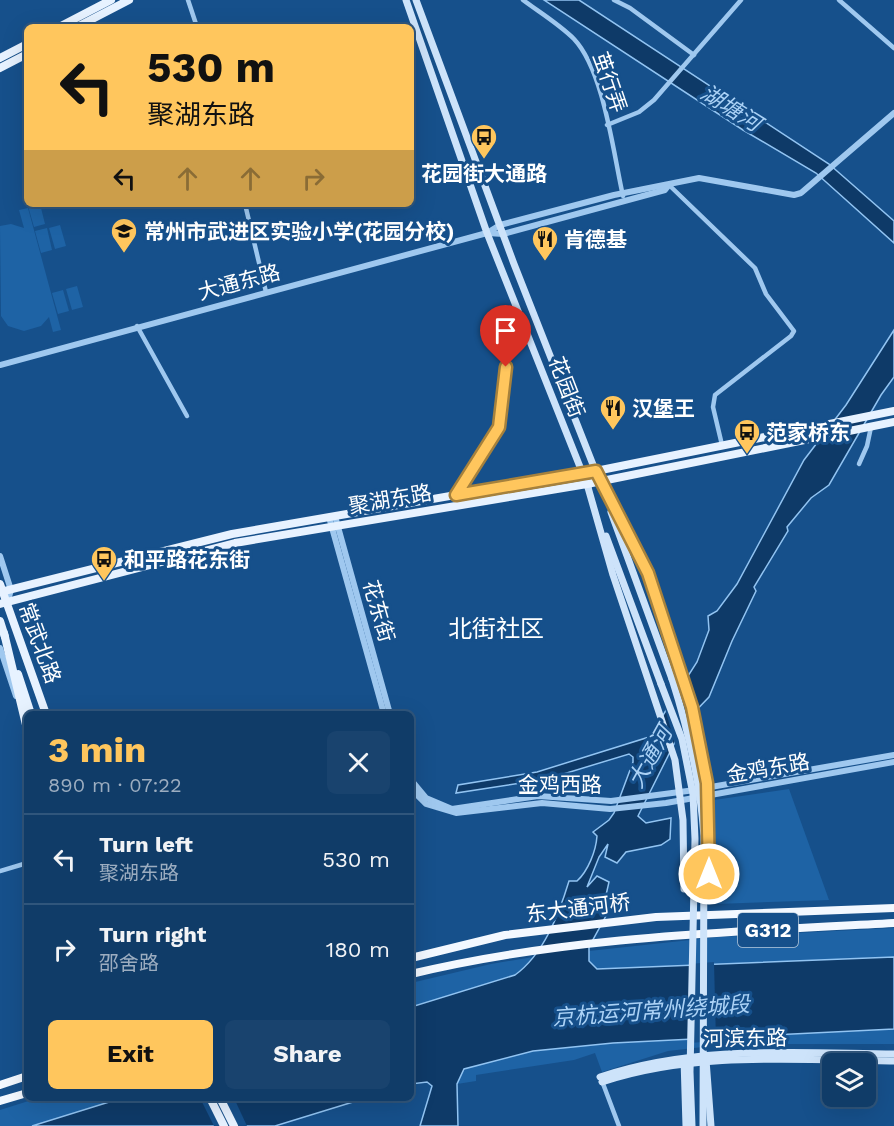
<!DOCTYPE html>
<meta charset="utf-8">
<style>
body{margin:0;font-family:"Work Sans","Noto Sans SC",sans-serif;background:#19436e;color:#f1f3f6;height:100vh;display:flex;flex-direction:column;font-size:22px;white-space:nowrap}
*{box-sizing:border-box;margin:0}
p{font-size:20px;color:#9cadc0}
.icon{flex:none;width:33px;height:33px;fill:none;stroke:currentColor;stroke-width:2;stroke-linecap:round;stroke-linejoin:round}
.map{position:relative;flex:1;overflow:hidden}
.details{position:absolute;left:24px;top:711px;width:390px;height:390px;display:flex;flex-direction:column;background:#103c68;border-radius:9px;box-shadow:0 6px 24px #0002,0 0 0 2px #30567c}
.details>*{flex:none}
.guide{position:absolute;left:24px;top:24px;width:390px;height:183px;border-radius:9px;box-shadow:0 6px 24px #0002,0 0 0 2px #30567c;background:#ffc65d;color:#111;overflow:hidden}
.tools{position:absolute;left:822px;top:1053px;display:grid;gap:12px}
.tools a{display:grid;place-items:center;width:54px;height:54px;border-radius:9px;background:#103c68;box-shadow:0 6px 24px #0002,0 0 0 2px #30567c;font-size:30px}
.pin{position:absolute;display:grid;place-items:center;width:51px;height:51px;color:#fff;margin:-62px -26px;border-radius:50% 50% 50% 0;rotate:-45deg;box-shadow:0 0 6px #0007}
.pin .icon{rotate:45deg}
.me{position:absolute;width:66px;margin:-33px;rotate:0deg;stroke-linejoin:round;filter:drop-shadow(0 0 4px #0008)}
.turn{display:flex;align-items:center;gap:21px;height:126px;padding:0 24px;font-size:27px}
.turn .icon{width:78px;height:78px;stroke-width:2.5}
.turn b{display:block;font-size:42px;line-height:51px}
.lanes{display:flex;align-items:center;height:57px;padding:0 24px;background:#0003;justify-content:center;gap:30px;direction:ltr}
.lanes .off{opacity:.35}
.round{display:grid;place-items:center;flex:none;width:63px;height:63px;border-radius:9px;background:#19436e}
.headline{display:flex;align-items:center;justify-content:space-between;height:102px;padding:0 24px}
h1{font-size:36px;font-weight:700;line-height:45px;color:#ffc65d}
.action{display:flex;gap:12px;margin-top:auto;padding:12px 24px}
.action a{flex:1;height:69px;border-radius:9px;background:#ffc65d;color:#111;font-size:24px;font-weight:700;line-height:69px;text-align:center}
.action a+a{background:#19436e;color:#f1f3f6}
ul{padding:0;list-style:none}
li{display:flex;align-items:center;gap:18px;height:90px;padding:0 24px;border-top:2px solid #30567c}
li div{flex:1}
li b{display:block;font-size:22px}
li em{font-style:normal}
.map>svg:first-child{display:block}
</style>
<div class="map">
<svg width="894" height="1126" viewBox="0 0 894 1126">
<rect width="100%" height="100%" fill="#16508b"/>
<g fill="#1e63a5">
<path d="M40 204 45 224 34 227 28 206Z"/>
<path d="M28 208 61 330 53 332 49 317 41 326 24 331 8 326 1 316 0 226 11 224 24 228 19 210Z"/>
<path d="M60 225 66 246 55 249 49 228Z"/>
<path d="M47 228 52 250 41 253 35 231Z"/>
<path d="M77 286 83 307 72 310 66 289Z"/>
<path d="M63 290 69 311 58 314 52 293Z"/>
<path d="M789 789 829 900 716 904 714 800Z"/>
<path d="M894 928V957L607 970 597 969 589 961V951L718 937Z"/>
<path d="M533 957 528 965 515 975 411 1007V983L491 964Z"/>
<path d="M894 1029V1044H729L668 1051 602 1072 595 1053 574 1060 476 1075V1081L457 1084 460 1074 470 1066 533 1051 613 1043Z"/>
<path d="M38 1098H122L32 1126H0V1110Z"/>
</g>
<g fill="#0e3a68" stroke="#92c4f2" stroke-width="1.5">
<path d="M544 0H579L829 164 894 221V243L816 173 743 130Z"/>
<path d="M894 330V377L881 395 829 485 811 498 787 527 788 531 754 587 756 591 732 641 709 697 685 722 638 816 646 823 671 818 670 839 661 845 626 852 617 863 605 857 608 844 599 857 587 887 597 876 609 882 606 895 613 903 589 947V961L597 969 894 957V1029L613 1043 533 1051 464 1069 457 1084 458 1126H420L432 1086 427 1082 411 1084V1007L515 975C544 954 559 914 569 881H577C588 871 596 851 597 836L593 832 609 820 614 813 633 762V757L629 754 547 779 456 793 458 785 537 772 649 737 697 662 709 630 708 616 717 611 737 584 804 460 846 405Z"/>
<path d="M122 1098H366L275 1126H32Z"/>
</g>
<g fill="#16508b">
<path d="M683 678 694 717 688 724 676 748 664 705Z"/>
<path d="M714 962 716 1041 689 1043V964Z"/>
<path d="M200 1098H234L247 1126H214Z"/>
</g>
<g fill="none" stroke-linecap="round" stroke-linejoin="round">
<g stroke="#9fc8ef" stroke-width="4.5">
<path d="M188 0 197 27"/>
<path d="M523 0C539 12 559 24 574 39 604 71 613 152 623 196"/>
<path d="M614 0 630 8 694 55"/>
<path d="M839 0 894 48"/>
<path d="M607 125 639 112 654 100 741 0"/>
<path d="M669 185 755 268 766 294 794 331 791 336 715 395 713 407 722 445"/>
<path d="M245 204 266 292"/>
<path d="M137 326 187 416"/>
<path d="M859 464 867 446 871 427"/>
<path d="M456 495 499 427 509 343 513 337 527 330"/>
<path d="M0 871 27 863"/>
<path d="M602 1081 619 1126"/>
</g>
<g stroke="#9fc8ef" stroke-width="6">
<path d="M488 233 503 234 665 190 669 185"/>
<path d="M0 365 487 233 500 225 614 195 699 178 794 195 801 193 894 113"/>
<path d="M335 516 390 714"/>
<path d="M329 517 384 714"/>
<path d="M0 556 11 590 7 603"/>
<path d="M0 648 16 696"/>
<path d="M411 780 426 798 452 809 538 796 611 801 695 790"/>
<path d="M705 788 894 755"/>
<path d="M411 789 426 804 456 813 542 803 610 809 666 803 894 762"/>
</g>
<g stroke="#cde3fa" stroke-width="7">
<path d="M406 0 487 233 588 487"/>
<path d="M416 0 514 264 601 485"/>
<path d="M587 484 613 575 675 760 683 820 684 889H708L707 783 692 707 648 573 600 481"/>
<path d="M611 512 672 679"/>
<path d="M606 536 661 684"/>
<path d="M684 1059 686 1126"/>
<path d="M706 1060 711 1126"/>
<path d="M600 1077C696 1045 795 1053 894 1054"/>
<path d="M602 1082C695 1051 797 1060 894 1061"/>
</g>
<g stroke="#e7f2ff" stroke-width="8">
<path d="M59 27 111 0"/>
<path d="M77 27 129 0"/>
<path d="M0 58 27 44"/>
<path d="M0 68 27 54"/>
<path d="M596 471 894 411"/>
<path d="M0 584 46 714"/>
<path d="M0 592 232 534 582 473"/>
<path d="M0 604 235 543 587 484 894 422"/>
<path d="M0 621 5 637"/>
<path d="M4 633 27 729"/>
<path d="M18 674 31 714"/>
<path d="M210 1098 224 1126"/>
<path d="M220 1098 234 1126"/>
</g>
<g stroke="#f3f8ff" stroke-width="8">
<path d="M411 958 505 935 656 917 894 908"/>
<path d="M411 974C569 936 732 932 894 923"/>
<path d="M0 1085 27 1076"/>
<path d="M0 1101 27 1093"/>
</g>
<g stroke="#cde3fa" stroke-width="7">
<path d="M672 679C689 732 700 781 704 836L703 1126"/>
<path d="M661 684 682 739 693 794 695 839 690 1072 692 1126"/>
</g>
</g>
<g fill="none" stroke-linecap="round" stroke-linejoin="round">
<g stroke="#a6813c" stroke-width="15">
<path id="route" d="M506 367 499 427 456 495 596 471 648 573 692 707 707 783 709 874"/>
</g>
<use href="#route" stroke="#ffc65d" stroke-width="10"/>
</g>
<defs>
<g id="bus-pin" transform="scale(1.35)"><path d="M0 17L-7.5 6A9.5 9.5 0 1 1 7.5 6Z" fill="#ffc65d" stroke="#16508b"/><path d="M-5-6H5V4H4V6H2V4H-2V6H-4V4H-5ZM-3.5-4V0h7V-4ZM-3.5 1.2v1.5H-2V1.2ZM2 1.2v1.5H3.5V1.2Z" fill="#111"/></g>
<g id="school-pin" transform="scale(1.35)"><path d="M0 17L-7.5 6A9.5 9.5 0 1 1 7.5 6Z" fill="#ffc65d" stroke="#16508b"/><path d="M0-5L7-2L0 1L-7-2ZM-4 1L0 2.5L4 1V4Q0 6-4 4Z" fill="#111"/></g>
<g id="restaurant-pin" transform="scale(1.35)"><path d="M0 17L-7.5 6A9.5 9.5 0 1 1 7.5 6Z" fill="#ffc65d" stroke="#16508b"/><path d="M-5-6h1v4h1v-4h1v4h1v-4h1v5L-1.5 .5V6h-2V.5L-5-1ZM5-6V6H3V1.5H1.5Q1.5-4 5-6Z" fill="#111"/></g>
</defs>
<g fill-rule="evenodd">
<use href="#bus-pin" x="484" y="137"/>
<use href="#school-pin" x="124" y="231"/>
<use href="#restaurant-pin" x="545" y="239"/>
<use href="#restaurant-pin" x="613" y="408"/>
<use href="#bus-pin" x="747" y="432"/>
<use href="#bus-pin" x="104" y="559"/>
</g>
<g text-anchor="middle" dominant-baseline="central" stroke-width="6" stroke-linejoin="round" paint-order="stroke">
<rect fill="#16508b" stroke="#b9cadc" stroke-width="1.5" x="738" y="913" width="60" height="34" rx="4.5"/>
<g font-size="20" font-weight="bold" fill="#fff">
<text x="768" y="930">G312</text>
</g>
<g font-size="21" fill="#fff" stroke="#16508b">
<text transform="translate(610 82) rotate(71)">茧行弄</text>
<text transform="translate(239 282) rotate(-15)">大通东路</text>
<text transform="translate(567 387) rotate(69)">花园街</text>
<text transform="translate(390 499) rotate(-10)">聚湖东路</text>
<text transform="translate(379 611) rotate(74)">花东街</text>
<text transform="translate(40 643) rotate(70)">常武北路</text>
<text transform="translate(768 768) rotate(-10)">金鸡东路</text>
<text x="560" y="784">金鸡西路</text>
<text transform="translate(578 908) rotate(-7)">东大通河桥</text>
<text transform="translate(745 1038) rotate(-1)">河滨东路</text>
</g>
<g font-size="21" font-weight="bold" fill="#fff" stroke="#16508b" text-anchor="start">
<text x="484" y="173" text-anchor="middle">花园街大通路</text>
<text x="144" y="231">常州市武进区实验小学(花园分校)</text>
<text x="564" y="239">肯德基</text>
<text x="632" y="408">汉堡王</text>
<text x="766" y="432">范家桥东</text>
<text x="124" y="559">和平路花东街</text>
</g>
<g font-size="22" font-style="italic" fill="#abd2f6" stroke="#16508b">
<text transform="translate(731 108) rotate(32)">湖塘河</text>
<text transform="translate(650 757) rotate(-61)">大通河</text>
<text transform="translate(651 1011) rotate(-4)">京杭运河常州绕城段</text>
</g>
<g font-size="24" fill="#fff" stroke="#16508b">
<text x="496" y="629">北街社区</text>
</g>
</g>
</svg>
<div class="tools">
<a><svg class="icon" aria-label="layers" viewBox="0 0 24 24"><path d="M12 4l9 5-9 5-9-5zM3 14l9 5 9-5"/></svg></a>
</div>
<div class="pin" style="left:506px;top:367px;background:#d93025"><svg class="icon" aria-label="arrive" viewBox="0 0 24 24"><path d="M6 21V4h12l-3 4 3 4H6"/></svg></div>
<svg class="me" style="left:709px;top:874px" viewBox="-20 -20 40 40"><circle r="17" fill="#ffc65d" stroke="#fff" stroke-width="3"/><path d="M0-11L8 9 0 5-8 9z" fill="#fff"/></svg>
<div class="guide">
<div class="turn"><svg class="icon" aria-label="left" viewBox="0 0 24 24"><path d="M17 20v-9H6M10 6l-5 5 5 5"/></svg><div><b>530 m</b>聚湖东路</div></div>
<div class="lanes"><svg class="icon" aria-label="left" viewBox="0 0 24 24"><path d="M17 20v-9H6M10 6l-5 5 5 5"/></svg><svg class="icon off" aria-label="ahead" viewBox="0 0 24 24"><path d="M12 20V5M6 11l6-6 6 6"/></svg><svg class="icon off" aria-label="ahead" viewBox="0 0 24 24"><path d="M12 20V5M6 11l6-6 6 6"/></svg><svg class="icon off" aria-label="right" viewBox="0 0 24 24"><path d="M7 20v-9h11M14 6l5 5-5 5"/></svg></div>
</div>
<section class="details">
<div class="headline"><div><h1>3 min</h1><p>890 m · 07:22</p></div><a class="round"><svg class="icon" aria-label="close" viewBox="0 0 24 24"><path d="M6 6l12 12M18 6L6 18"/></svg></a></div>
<ul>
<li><svg class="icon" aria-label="left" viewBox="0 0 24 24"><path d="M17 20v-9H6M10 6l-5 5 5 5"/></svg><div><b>Turn left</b><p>聚湖东路</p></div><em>530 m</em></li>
<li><svg class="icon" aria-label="right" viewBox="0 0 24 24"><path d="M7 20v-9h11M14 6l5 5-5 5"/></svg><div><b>Turn right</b><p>邵舍路</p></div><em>180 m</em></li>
</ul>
<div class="action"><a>Exit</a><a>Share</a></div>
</section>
</div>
